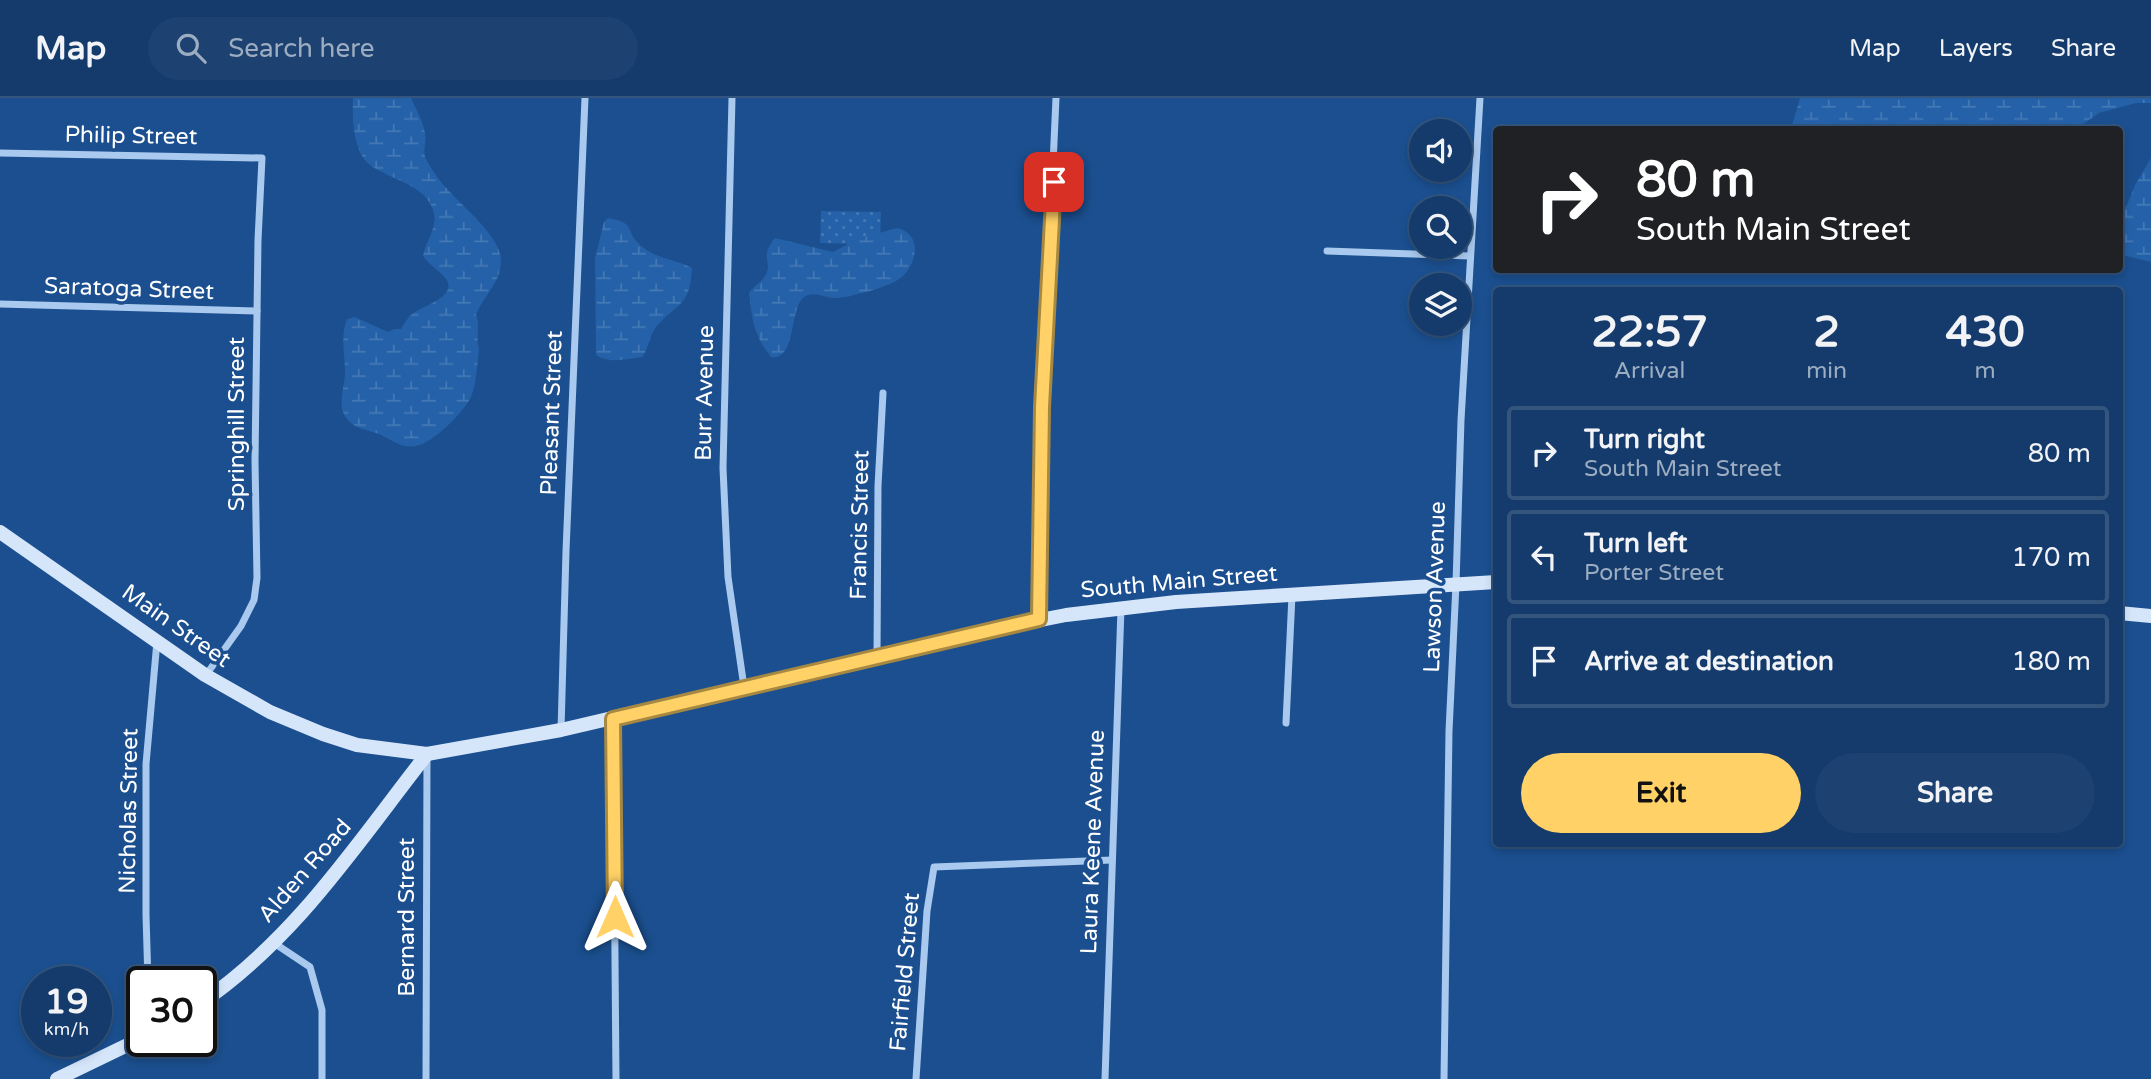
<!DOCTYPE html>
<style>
body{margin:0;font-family:"Varela Round",sans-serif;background:#1d4271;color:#f1f3f6;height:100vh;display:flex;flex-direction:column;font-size:26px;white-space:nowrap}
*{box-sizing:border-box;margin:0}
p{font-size:23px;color:#9dadc1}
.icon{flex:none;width:38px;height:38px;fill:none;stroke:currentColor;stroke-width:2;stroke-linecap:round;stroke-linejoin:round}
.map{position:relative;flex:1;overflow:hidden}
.side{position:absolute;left:1493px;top:189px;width:630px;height:560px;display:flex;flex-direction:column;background:#143b6b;border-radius:7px;box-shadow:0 4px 10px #0003,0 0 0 2px #33557e}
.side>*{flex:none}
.top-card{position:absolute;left:1493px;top:28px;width:630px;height:147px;border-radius:7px;box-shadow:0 4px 10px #0003,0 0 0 2px #33557e;background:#202124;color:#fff;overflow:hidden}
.controls{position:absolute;left:1409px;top:21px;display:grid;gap:14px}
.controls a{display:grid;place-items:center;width:63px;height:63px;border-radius:50%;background:#143b6b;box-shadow:0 4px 10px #0003,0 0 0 2px #33557e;font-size:35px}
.speed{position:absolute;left:21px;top:868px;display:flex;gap:14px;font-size:35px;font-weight:700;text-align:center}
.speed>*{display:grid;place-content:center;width:91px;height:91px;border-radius:50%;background:#143b6b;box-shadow:0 4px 10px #0003,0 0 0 2px #33557e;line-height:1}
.speed small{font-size:18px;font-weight:400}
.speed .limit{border:4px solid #111;border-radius:10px;background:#fff;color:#111}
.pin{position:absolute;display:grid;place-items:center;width:60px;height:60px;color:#fff;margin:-30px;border-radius:14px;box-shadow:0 4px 10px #0006}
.me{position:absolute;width:77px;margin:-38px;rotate:0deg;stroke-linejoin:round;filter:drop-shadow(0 0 5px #0008)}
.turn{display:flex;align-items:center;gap:24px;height:147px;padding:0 28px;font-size:32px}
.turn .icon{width:91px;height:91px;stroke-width:2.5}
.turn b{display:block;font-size:49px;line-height:60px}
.eta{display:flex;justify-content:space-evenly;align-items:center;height:119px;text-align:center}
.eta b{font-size:42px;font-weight:800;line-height:49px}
.cta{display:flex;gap:14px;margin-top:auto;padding:14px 28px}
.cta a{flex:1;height:80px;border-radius:42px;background:#ffd166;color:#111;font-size:28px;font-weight:800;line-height:80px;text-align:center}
.cta a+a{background:#1d4271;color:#f1f3f6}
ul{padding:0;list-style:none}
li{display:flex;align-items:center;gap:21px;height:94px;margin:0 14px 10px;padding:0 14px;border:4px solid #33557e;border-radius:7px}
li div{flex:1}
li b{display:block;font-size:26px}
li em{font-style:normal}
header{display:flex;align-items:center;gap:42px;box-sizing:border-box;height:98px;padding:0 35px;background:#143b6b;border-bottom:2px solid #33557e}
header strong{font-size:33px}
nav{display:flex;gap:38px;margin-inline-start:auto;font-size:24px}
.search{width:490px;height:63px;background:#1d4271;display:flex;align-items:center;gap:18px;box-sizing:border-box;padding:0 24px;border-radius:38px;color:#9dadc1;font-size:26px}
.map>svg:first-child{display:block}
</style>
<header>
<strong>Map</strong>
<div class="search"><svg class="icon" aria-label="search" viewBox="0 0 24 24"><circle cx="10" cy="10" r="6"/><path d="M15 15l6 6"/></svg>Search here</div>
<nav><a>Map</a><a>Layers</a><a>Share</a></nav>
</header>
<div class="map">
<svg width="2151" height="981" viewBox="0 0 2151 981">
<defs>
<pattern id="grass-dots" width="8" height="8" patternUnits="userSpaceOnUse" patternTransform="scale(1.75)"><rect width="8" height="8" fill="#2461a8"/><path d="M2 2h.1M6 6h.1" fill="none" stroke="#4579b5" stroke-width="1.8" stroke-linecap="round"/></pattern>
<pattern id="wetland-marsh" width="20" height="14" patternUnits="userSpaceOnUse" patternTransform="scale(1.75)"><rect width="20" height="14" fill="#2461a8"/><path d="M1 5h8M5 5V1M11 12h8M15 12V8" fill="none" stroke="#4579b5"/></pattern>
</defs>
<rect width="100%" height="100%" fill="#1b4f8f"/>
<path fill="url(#grass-dots)" d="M821 113 881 114 880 147 820 145Z"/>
<g fill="url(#wetland-marsh)">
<path d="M353 0H411C416 11 423 23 425 35 427 43 422 54 426 61 432 73 443 87 452 96 467 113 502 140 501 164 500 186 483 198 476 217 481 228 475 240 479 251 477 266 477 284 471 299 464 314 433 345 416 348 402 351 392 342 381 337 370 332 354 331 347 321 336 308 345 289 345 274 345 256 340 239 347 221L355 219 388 234 394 231H401C404 227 407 220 411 217 418 209 459 199 446 181 440 173 429 167 423 158 425 144 437 131 434 116 429 87 390 82 370 67 353 54 352 19 353 0Z"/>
<path d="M1800 0H2151V5H2136L2099 15 2076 31H1791Z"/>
<path d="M2151 60V164L2119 156V117L2127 107 2135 87Z"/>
<path d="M608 120C637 125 624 132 640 147 655 161 676 161 692 170 690 209 678 204 656 229 649 238 649 251 642 259 627 261 609 266 596 257L595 160 604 124Z"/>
<path d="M897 130C927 137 915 176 892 185 880 191 847 200 835 200 826 200 812 192 804 199 789 210 797 263 771 259 754 238 752 222 749 195 753 189 762 183 765 178 774 164 758 160 775 140L833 154 858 141Z"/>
</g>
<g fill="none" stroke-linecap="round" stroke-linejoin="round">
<g stroke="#a9c9ee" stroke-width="7">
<path d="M732 0 723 370 728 479 744 589"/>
<path d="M0 55 262 60 258 142 255 363 257 480 254 502 241 528 206 577"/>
<path d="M1327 153 1470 158"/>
<path d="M0 206 257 213"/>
<path d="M1039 521 1042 309 1056 0"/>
<path d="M877 560 878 388 883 295"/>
<path d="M613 620 616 981"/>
<path d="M1286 625 1292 497"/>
<path d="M561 632 566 453 585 0"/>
<path d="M274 845 310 869 322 912V981"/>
<path d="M148 884 146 817V666L157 543"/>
<path d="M426 981 427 660"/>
<path d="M916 981 927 813 934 769 1112 762"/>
<path d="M1105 981 1121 510"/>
<path d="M1444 981 1449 633 1456 486 1461 322 1480 0"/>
</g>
<g stroke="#d6e6fa" stroke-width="14">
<path d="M0 434 205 577 270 614 323 636 357 647 427 656 561 632 984 533 1066 517 1176 504 1496 484"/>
<path d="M2119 515 2151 518"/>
<path d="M201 905C297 839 357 745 427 656"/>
<path d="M57 981 142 940"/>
</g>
</g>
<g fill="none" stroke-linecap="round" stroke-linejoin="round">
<g stroke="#a68842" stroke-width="18">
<path id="route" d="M615 819 613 621 1039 521 1042 309 1054 84"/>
</g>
<use href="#route" stroke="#ffd166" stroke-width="12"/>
</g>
<g text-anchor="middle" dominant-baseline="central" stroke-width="7" stroke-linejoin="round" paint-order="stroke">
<g font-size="23" fill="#fff" stroke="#1b4f8f">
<text transform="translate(131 38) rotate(1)">Philip Street</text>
<text transform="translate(129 191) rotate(2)">Saratoga Street</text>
<text transform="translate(705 295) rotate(-89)">Burr Avenue</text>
<text transform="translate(552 315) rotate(-88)">Pleasant Street</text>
<text transform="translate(237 326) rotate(-90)">Springhill Street</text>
<text transform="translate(860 427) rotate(-89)">Francis Street</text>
<text transform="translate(1179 484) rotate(-5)">South Main Street</text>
<text transform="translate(1435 489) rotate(-88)">Lawson Avenue</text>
<text transform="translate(176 528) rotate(35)">Main Street</text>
<text transform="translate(129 713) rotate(-89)">Nicholas Street</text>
<text transform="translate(1093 744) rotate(-88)">Laura Keene Avenue</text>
<text transform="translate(305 773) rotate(-49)">Alden Road</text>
<text transform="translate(407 819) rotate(-90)">Bernard Street</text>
<text transform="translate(905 874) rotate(-85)">Fairfield Street</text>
</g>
</g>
</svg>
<div class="controls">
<a><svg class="icon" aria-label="sound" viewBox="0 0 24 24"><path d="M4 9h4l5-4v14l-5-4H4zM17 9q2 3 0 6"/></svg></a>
<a><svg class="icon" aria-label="search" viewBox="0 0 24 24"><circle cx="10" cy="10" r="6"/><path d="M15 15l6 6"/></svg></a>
<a><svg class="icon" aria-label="layers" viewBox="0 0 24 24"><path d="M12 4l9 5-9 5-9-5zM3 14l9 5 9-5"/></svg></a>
</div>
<div class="speed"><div>19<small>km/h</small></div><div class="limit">30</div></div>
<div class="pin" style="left:1054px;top:84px;background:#d93025"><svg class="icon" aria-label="arrive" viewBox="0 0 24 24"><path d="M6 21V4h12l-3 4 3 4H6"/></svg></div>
<svg class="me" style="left:615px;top:819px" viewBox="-20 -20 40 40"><path d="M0-17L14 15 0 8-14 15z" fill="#ffd166" stroke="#fff" stroke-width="4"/></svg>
<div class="top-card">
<div class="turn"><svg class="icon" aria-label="right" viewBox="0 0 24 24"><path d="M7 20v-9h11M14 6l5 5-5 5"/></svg><div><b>80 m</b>South Main Street</div></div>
</div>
<section class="side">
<div class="eta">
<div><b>22:57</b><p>Arrival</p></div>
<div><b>2</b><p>min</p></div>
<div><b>430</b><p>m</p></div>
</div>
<ul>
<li><svg class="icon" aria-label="right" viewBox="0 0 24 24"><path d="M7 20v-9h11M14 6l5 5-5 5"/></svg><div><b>Turn right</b><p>South Main Street</p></div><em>80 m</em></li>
<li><svg class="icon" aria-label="left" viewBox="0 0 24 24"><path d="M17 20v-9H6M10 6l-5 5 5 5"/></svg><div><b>Turn left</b><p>Porter Street</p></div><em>170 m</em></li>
<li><svg class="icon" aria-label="arrive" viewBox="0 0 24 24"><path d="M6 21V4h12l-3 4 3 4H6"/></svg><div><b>Arrive at destination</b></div><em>180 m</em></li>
</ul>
<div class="cta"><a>Exit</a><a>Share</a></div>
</section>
</div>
